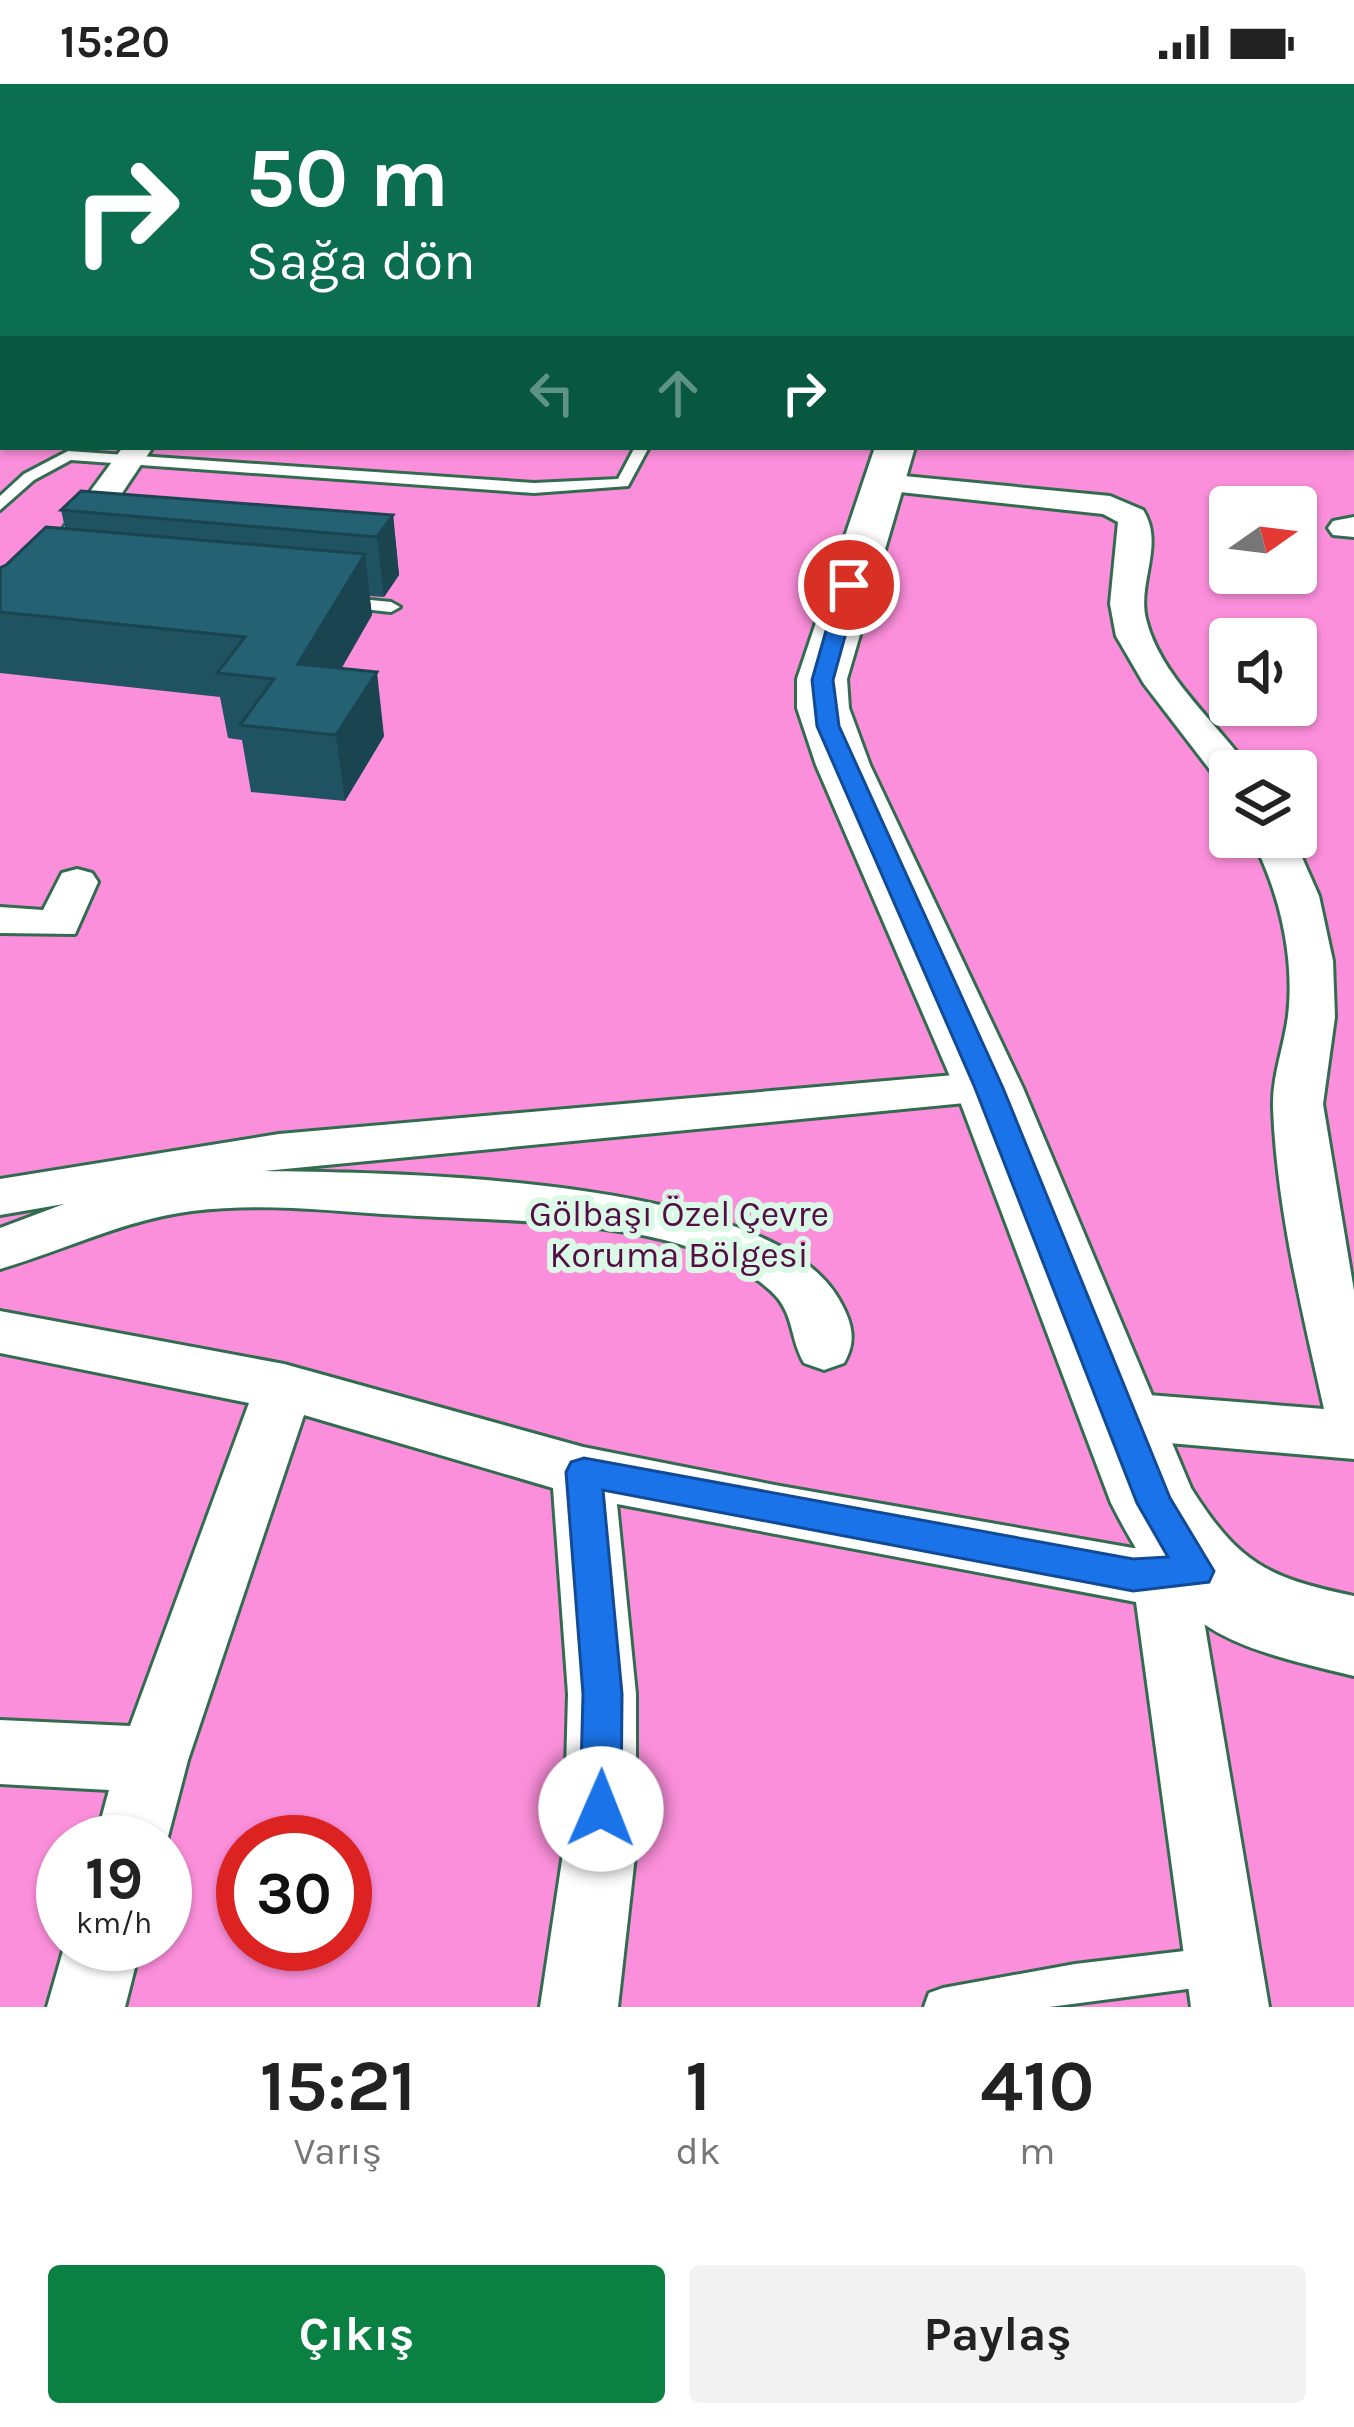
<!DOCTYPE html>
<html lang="tr">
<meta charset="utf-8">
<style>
body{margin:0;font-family:Karla,sans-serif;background:#f2f2f2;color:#222;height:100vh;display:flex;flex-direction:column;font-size:45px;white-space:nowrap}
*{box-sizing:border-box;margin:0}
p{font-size:39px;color:#767676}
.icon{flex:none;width:66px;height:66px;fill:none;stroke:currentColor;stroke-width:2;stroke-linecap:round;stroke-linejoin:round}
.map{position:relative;height:1923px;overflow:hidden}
.side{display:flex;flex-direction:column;background:#fff;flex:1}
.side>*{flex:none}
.banner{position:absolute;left:0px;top:0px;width:1356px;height:366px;box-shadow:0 3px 9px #0004;background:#0b6e4f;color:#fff;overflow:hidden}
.needle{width:78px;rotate:76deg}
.tools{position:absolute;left:1209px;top:402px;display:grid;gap:24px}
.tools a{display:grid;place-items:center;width:108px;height:108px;border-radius:12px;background:#fff;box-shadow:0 3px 9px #0004;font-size:60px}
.speed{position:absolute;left:36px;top:1731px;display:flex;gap:24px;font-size:60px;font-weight:700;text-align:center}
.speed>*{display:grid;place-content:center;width:156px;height:156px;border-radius:50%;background:#fff;box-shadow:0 3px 9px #0004;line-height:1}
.speed small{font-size:30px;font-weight:400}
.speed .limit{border:18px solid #d22;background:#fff;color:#111}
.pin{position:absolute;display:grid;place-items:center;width:102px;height:102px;color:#fff;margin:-51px;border:6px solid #fff;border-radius:50%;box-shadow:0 3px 12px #0007}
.me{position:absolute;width:132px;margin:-66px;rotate:1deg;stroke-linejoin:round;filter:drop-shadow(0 0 9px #0008)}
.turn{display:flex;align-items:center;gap:42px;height:252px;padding:0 48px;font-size:54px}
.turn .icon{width:156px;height:156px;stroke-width:2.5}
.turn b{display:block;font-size:84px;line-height:102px}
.lanes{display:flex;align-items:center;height:114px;padding:0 48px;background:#0003;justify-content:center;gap:60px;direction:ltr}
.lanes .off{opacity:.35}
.eta{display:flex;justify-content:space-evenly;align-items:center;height:204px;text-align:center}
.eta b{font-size:72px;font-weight:700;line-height:84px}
.cta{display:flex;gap:24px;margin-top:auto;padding:24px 48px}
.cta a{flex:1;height:138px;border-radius:12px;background:#0b8043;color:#fff;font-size:48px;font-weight:700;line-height:138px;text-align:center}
.cta a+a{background:#f2f2f2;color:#222}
.status{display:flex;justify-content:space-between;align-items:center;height:84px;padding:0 60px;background:#fff;direction:ltr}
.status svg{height:33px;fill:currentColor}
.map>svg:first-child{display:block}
</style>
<div class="status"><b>15:20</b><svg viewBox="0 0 49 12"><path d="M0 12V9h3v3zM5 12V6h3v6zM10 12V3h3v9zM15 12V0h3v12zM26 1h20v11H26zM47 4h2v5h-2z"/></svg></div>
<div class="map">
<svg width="1354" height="1923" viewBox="0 0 1354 1923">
<rect width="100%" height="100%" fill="#a4e0be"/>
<path fill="#fc8fdb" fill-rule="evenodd" d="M0 0H1354V1923H0ZM3 3H1353V363H3ZM1230 423H1296V489H1230ZM1230 555H1296V621H1230ZM1230 687H1296V753H1230ZM63 1758H165V1860H63ZM243 1758H345V1860H243Z"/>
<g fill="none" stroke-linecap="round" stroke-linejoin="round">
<g stroke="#326c4f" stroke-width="6">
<g id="lane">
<path d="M147 0H157L160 3H150Z"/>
<path d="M764 0H774L763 3Z"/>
<path d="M0 30 3 31V39L0 38Z"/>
<rect x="0" y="266" width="3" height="8"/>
<path d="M635 363H649L628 402 534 409 71 376 34 396 0 426V412L24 390 68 367 534 399 618 395Z"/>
<path d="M340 513 391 518 400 523 391 528 334 522V514Z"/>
<path d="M1218 1863 1232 1868 1237 1882 1232 1896 1218 1901 1049 1923H924L929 1909 943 1904 1075 1880Z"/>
</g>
</g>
<g stroke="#326c4f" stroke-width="6">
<g id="street">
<rect x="1178" y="0" width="18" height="3"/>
<rect x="1353" y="7" width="1" height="12"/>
<rect x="1353" y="114" width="1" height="14"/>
<rect x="1353" y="264" width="1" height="16"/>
<path d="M123 363H153C125 403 42 538 0 548V518L33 485Z"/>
<path d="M883 390 1110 412 1143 426C1165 460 1137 499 1146 535 1160 593 1218 639 1251 687H1230V699L1217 695 1144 600 1116 552 1110 520 1118 438 1103 430 872 405 868 399 872 393Z"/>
<path d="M1354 433V453L1333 451 1328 444 1333 437Z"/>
<path d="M1251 753H1293L1319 812 1333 877 1335 933 1323 1020 1354 1207V1375L1123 1355 1102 1348 1093 1332 1102 1316 1123 1309 1324 1325C1302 1226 1277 1126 1273 1024 1272 992 1284 963 1288 932 1295 872 1279 806 1251 753Z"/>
<path d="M77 785 92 789 98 798 75 850 0 849V823L43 826 62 789Z"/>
<path d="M989 988 1006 993 1014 1004 1006 1015 264 1087C397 1089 775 1092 841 1219 853 1241 856 1258 844 1279L824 1286 804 1279C789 1253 795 1229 771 1207 689 1132 507 1138 401 1131 331 1127 261 1118 192 1127 123 1136 65 1166 0 1185V1144L64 1120 0 1131V1095L279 1050Z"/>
<path d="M0 1227 284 1280 583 1363 780 1402 1133 1464 1196 1460 1219 1468 1228 1487 1219 1506 1200 1513 1269 1923H1191L1136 1518 617 1420 636 1610V1763L618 1923H540L564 1763 568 1610 553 1404 304 1331 188 1676 165 1764V1758H95L109 1706 0 1700V1636L130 1642 249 1319 0 1269Z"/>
<path d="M65 1860H141L125 1923H47Z"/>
</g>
</g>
<g stroke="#326c4f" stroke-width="6">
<path id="secondary" d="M875 363H915L847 595 849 624 870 681 1023 1004 1191 1404C1239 1480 1268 1494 1354 1512V1592C1219 1560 1176 1547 1111 1419L955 1004 816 681 797 624V595Z"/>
</g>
<path stroke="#78a88d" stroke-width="3" stroke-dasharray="3 4.5" stroke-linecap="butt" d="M175 2 198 0"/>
<use href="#lane" fill="#fff" fill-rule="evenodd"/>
<use href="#street" fill="#fff" fill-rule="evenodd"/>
<use href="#secondary" fill="#fff" fill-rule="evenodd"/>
</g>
<g fill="#1f5362">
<path d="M0 145H3V264L0 262Z"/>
<path d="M61 426 393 431 399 491 384 513 369 512 372 531 341 584 384 652 345 717 251 708 242 656 228 654 220 613 0 589V484L65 444Z"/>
</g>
<g fill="#194450">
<path d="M334 0H379L376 3H330Z"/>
<path d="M393 431 399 491 384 513 377 453Z"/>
<path d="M365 470 372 531 307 645 298 580Z"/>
<path d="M377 588 384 652 345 717 336 651Z"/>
</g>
<g fill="#246172" stroke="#194450" stroke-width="3">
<path d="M268 0H334L330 3H264Z"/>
<path d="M588 0H741L740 3H586Z"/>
<path d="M776 0H844L842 3H773Z"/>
<path d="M915 0H959L958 3H913Z"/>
<path d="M1040 0H1155V3H1039Z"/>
<rect x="0" y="145" width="3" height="74"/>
<path d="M81 407 393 431 377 453 61 426Z"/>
<path d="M46 443 365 470 298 580 377 588 336 651 240 641 274 595 217 589 245 553 0 528V484L6 481Z"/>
</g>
<path fill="#1a73e8" stroke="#114b97" stroke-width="3" d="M849 496 859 501 833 596 839 642 1003 1004 1170 1414 1214 1487 1209 1498 1133 1507 603 1406 622 1610 621 1725 615 1739 601 1745 586 1739 580 1725 583 1610 566 1388 571 1378 584 1374 1133 1475 1168 1473 1137 1419 975 1004 817 642 812 596 839 501Z"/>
<g text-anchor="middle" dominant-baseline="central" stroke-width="12" stroke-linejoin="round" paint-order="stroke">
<g font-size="36" fill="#550e45" stroke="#dbf9e7">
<text x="679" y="1130">Gölbaşı Özel Çevre<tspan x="679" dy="41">Koruma Bölgesi</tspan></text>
</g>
</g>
</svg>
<div class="tools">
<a><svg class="needle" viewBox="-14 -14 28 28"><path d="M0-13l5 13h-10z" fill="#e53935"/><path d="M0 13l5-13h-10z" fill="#767676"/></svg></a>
<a><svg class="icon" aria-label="sound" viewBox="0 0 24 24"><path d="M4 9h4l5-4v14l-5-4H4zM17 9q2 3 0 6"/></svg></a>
<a><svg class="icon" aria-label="layers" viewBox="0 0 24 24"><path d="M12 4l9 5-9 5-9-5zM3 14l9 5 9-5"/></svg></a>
</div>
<div class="speed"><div>19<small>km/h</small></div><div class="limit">30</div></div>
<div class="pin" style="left:849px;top:501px;background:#d93025"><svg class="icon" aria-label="arrive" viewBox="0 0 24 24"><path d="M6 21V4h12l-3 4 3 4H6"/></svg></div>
<svg class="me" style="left:601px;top:1725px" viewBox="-20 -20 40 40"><circle r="19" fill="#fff"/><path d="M0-13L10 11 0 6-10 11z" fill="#1a73e8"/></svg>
<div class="banner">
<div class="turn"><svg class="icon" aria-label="right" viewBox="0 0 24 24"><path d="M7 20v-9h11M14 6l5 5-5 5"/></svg><div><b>50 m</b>Sağa dön</div></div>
<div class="lanes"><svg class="icon off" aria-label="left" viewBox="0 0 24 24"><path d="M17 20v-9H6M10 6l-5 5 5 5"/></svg><svg class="icon off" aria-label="ahead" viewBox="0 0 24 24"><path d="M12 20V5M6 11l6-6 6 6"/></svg><svg class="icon" aria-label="right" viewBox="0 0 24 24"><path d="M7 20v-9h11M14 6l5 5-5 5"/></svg></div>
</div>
</div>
<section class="side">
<div class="eta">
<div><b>15:21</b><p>Varış</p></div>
<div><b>1</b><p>dk</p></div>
<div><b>410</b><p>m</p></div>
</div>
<div class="cta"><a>Çıkış</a><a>Paylaş</a></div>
</section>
